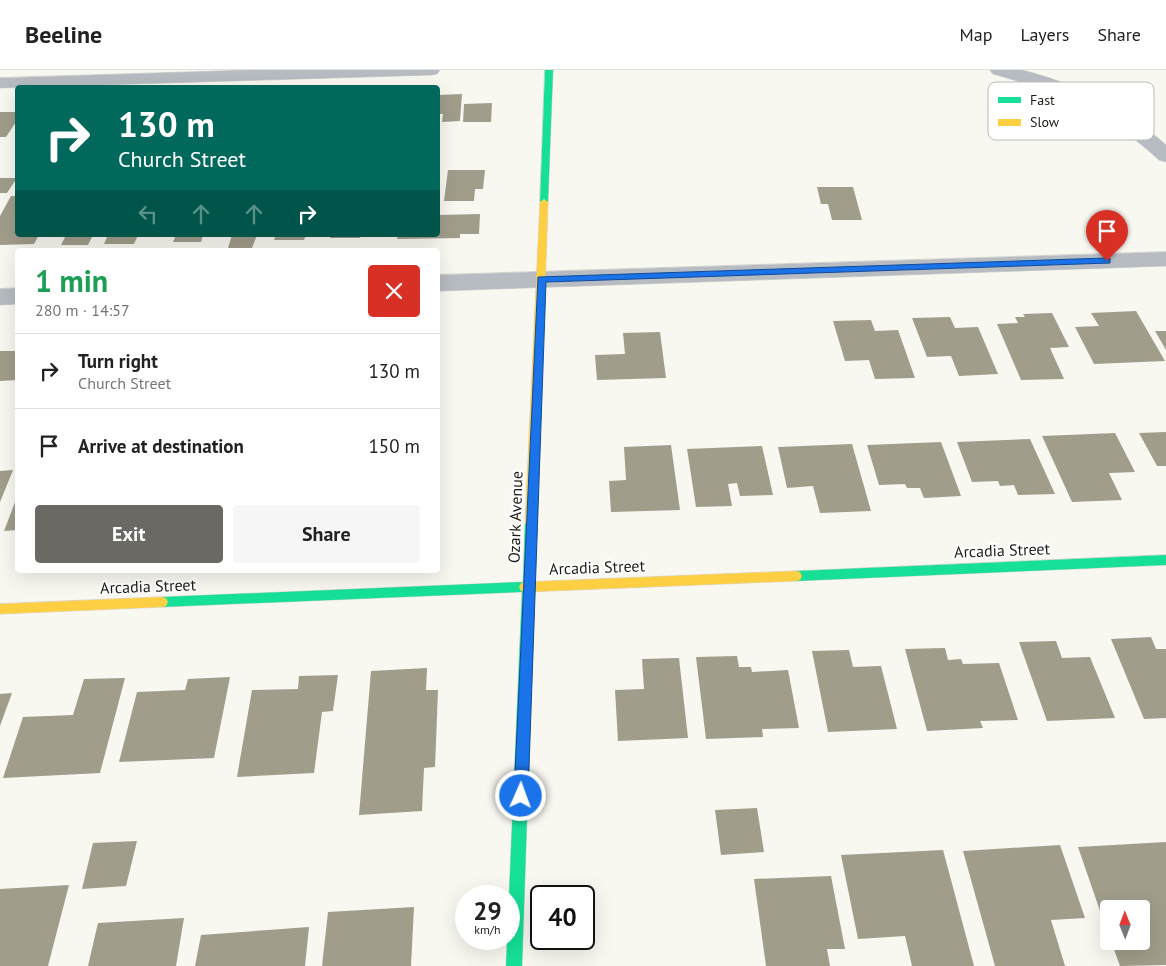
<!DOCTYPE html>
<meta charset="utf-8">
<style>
body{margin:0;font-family:"PT Sans",sans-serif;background:#f6f6f6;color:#222;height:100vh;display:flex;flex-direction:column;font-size:19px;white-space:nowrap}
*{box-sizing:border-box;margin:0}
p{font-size:16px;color:#767676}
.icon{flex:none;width:28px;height:28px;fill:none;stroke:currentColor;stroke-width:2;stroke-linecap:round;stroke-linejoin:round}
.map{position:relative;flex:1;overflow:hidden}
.panel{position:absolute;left:15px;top:178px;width:425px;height:325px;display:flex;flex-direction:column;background:#fff;border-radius:5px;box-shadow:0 5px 20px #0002}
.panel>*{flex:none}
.top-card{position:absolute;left:15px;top:15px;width:425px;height:152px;border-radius:5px;box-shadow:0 5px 20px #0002;background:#00695c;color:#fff;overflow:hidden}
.needle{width:32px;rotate:359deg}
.buttons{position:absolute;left:1100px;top:830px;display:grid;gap:10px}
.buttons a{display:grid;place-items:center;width:50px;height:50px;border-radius:5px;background:#fff;box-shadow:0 5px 20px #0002;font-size:25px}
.speed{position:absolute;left:455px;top:815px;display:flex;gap:10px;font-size:25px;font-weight:700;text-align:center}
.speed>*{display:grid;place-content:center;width:65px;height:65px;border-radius:50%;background:#fff;box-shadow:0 5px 20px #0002;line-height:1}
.speed small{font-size:12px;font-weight:400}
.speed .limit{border:2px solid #111;border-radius:8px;background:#fff;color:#111}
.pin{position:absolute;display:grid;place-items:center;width:42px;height:42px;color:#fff;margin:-51px -21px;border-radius:50% 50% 50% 0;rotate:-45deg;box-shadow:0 0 5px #0007}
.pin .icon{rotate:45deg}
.me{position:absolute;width:55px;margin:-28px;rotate:2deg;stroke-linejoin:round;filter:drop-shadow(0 0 4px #0008)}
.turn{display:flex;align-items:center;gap:18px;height:105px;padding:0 20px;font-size:22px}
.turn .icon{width:65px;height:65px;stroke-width:2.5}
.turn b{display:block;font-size:35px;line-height:42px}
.lanes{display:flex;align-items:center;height:48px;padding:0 20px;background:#0003;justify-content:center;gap:25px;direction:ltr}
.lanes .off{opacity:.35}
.round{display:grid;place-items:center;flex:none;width:52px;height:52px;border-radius:5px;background:#f6f6f6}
.headline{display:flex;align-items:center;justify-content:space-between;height:85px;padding:0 20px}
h1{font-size:30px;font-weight:700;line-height:38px;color:#1e9e55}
.primary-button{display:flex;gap:10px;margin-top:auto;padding:10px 20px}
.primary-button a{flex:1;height:58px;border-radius:5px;background:#6a6963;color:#fff;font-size:20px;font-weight:700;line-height:58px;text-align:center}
.primary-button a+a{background:#f6f6f6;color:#222}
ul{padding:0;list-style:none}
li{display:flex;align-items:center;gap:15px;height:75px;padding:0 20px;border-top:1px solid #e0e0e0}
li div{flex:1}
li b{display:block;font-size:19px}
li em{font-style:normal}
header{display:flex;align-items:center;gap:30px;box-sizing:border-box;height:70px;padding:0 25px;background:#fff;border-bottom:1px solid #e0e0e0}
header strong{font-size:24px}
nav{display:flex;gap:28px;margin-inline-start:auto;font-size:18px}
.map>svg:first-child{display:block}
</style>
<header>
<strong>Beeline</strong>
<nav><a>Map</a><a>Layers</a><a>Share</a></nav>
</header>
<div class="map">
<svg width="1166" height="896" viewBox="0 0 1166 896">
<rect width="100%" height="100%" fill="#f8f7f0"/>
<g fill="#a19d8b">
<path d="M462 24 460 51 442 52 443 44H438V25Z"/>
<path d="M492 33 491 52H463L464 34Z"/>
<path d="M0 42H18V49L6 67H0Z"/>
<path d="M448 100H485L483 119H475L474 131H444Z"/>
<path d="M0 108H17L7 123H0Z"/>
<path d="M817 117H853L862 150H832L828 134H821Z"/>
<path d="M11 126H18V165H39L34 174 0 175V146Z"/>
<path d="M480 144 479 164H460V168L397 169 398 165H438V145Z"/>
<path d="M66 165H93L88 175H61Z"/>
<path d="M108 165H138L134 174H104Z"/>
<path d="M176 165H203L201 172H173Z"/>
<path d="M232 165H257L252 178H228Z"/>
<path d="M276 165H306L304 170H274Z"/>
<path d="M331 165H361L360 168H330Z"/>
<path d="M1136 241 1165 291 1094 294 1075 257 1099 256 1091 243Z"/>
<path d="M1052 243 1069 277 1050 278 1064 309 1021 310 997 254 1018 253 1015 247H1025L1023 244Z"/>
<path d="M950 247 955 258 978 257 998 304 959 306 951 286 927 287 912 248Z"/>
<path d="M871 250 875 261 898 260 915 308 875 309 869 290 845 291 833 251Z"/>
<path d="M1155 261H1166V280Z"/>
<path d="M660 262 666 308 597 310 595 285 625 284 623 263Z"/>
<path d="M0 281H18V310L0 311Z"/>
<path d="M1166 362V396H1157L1139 363Z"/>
<path d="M1115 363 1135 402 1109 403 1122 430 1072 432 1042 366Z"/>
<path d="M1030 369 1055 424 1018 425 1014 415 1000 416 998 411 972 412 957 372Z"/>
<path d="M941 372 961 426 924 428 920 418H907L905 414 879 415 867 375Z"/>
<path d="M852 374 871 441 820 443 813 416 787 418 778 377Z"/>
<path d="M671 375 680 440 611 442 609 411 626 410 624 377Z"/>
<path d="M762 376 773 425 740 426 737 413 728 414 732 436 696 437 687 379Z"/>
<path d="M13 400 0 432V401Z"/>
<path d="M17 427 18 460 4 461Z"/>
<path d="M1151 567 1156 579H1166V648L1144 649 1111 569Z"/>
<path d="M1056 571 1062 588 1090 587 1115 648 1047 651 1019 572Z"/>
<path d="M945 578 948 590 961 589 963 594 999 593 1018 650 980 651 983 658 927 661 905 579Z"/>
<path d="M849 580 853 597 881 596 897 659 828 662 812 581Z"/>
<path d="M737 586 739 597H751L752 602 788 600 799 658 762 659 763 667 706 669 696 587Z"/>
<path d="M679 588 688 668 618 671 615 620 644 619 642 589Z"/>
<path d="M427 598 426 620H438L435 697 424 698 422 741 359 745 371 601Z"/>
<path d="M338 605 333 641 322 642 314 703 237 707 252 620 298 619 299 606Z"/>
<path d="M230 607 214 688 119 692 137 622 185 620 188 609Z"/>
<path d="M125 608 100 703 3 708 23 647 73 645 84 609Z"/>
<path d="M12 623 0 656V624Z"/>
<path d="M757 738 764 782 721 785 715 740Z"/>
<path d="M137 771 126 816 82 819 93 773Z"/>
<path d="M1166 772V895L1120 896 1111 871H1141V839H1109L1108 864 1078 777Z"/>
<path d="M1060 775 1085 848 1051 850 1065 896H995L963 781Z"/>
<path d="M943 780 974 896H912L905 866 858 869 841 785Z"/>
<path d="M831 806 845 879H827L830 896H766L754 809Z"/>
<path d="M69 815 48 896H0V819Z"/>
<path d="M414 837 411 896H322L328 842Z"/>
<path d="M184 848 176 896H88L98 853Z"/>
<path d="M309 857 305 896H195L201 865Z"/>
</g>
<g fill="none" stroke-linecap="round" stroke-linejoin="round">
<g stroke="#d4d3ce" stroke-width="1">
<g id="street">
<path d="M252 0H440L437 4 431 5 0 18V8Z"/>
<path d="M990 0C1000 0 1011 0 1021 0 1071 11 1128 40 1166 75V92L1159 90C1111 45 1055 21 993 4Z"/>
<path d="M1166 182V196L438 221V205Z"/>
<path d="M18 218V234L0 235V219Z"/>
</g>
</g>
<g stroke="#d4d3ce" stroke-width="1">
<g id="fast">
<path d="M545 0H553L548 132 544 135 540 132Z"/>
<path d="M531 448 535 450 537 453 522 896H506L522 522 162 537 158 536 156 532 158 528 162 527 523 512 525 453 527 450Z"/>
<path d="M1166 485V495L796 511 792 510 790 506 792 502 796 501Z"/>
</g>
</g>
<g stroke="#d4d3ce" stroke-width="1">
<g id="slow">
<path d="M544 129 548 132 537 453 535 456 531 458 527 456 525 453 540 132Z"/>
<path d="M796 501 800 502 802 506 800 510 796 511 525 522 521 521 519 517 521 513 525 512Z"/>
<path d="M162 527 166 528 168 532 166 536 162 537 0 544V534Z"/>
</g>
</g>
<use href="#street" fill="#b7bbc2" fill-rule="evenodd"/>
<use href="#fast" fill="#16e098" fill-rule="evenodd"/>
<use href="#slow" fill="#ffcf43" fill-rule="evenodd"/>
</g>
<path fill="#1a73e8" stroke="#114b97" d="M1107 188H1110V193L546 212 528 726 526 731 521 733 516 731 514 726 538 207Z"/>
<g text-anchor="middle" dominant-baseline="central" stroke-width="4" stroke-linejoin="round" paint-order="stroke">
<g font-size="16" fill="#1d1c17" stroke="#fff">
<text transform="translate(515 447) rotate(-88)">Ozark Avenue</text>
<text transform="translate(1002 480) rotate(-2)">Arcadia Street</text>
<text transform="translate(597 497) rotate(-2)">Arcadia Street</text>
<text transform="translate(148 516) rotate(-2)">Arcadia Street</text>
</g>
</g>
<rect x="988" y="12" width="166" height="58" rx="8" fill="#fff" stroke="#bbbbb9" stroke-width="1"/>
<rect x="998" y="27" width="23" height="6" fill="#16e098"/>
<rect x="998" y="49" width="23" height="7" fill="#ffcf43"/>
<g font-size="14" fill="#1d1c17">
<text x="1030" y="35">Fast</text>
<text x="1030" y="57">Slow</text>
</g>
</svg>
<div class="buttons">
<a><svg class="needle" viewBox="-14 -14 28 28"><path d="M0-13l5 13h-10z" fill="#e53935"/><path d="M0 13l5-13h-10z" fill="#767676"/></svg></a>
</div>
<div class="speed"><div>29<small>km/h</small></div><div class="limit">40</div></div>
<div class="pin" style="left:1107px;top:191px;background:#d93025"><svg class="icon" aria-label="arrive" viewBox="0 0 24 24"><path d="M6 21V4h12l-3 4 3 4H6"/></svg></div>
<svg class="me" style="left:521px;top:726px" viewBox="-20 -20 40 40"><circle r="17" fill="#1a73e8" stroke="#fff" stroke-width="3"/><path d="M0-11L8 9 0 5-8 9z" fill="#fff"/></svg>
<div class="top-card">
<div class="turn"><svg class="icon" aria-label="right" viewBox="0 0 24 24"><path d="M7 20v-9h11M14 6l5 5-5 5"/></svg><div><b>130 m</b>Church Street</div></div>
<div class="lanes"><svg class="icon off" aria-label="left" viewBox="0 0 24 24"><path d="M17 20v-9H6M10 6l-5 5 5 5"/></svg><svg class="icon off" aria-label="ahead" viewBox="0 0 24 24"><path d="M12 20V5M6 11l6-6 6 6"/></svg><svg class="icon off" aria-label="ahead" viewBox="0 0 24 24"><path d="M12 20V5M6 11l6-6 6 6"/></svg><svg class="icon" aria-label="right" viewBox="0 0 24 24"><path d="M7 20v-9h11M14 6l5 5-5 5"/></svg></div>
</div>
<section class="panel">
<div class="headline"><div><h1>1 min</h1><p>280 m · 14:57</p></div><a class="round" style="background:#d93025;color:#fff"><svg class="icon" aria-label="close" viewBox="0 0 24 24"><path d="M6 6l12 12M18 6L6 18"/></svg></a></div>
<ul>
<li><svg class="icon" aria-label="right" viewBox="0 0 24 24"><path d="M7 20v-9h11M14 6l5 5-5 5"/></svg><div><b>Turn right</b><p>Church Street</p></div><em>130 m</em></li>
<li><svg class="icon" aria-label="arrive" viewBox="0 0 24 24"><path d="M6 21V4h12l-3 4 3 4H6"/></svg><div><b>Arrive at destination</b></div><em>150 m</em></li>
</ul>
<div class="primary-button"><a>Exit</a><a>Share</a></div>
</section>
</div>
